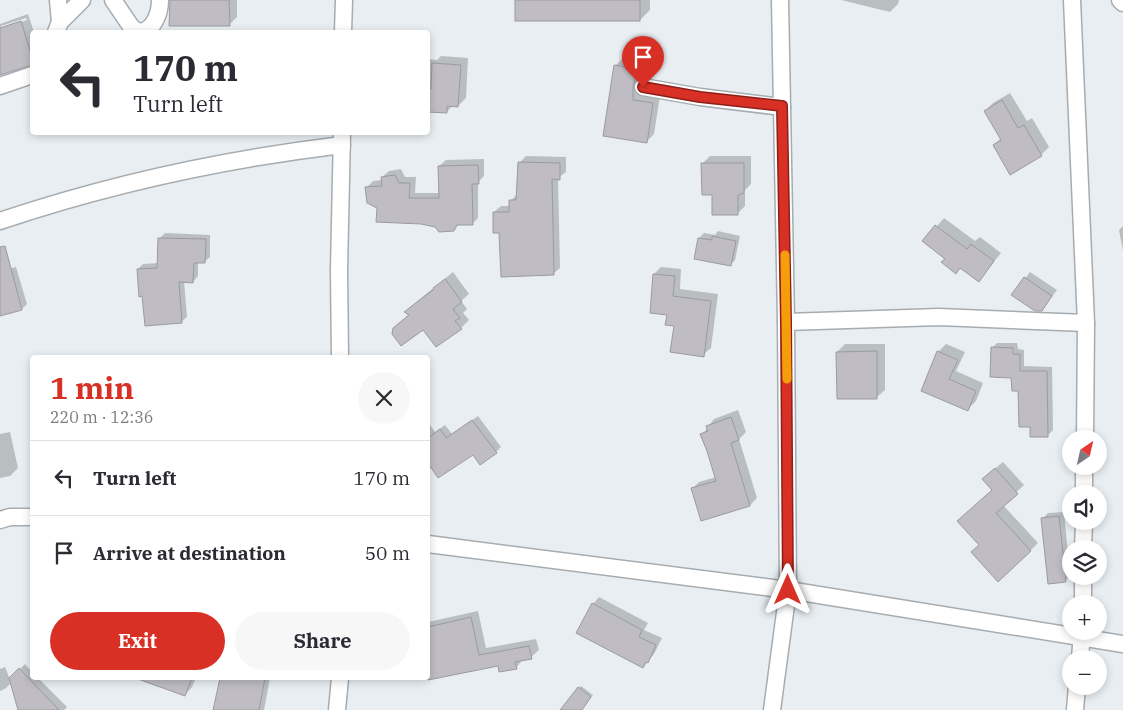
<!DOCTYPE html>
<meta charset="utf-8">
<style>
body{margin:0;font-family:"IBM Plex Serif",serif;background:#f7f7f7;color:#2b2b33;height:100vh;display:flex;flex-direction:column;font-size:19px;white-space:nowrap}
*{box-sizing:border-box;margin:0}
p{font-size:16px;color:#7c7c81}
.icon{flex:none;width:28px;height:28px;fill:none;stroke:currentColor;stroke-width:2;stroke-linecap:round;stroke-linejoin:round}
.map{position:relative;flex:1;overflow:hidden}
.panel{position:absolute;left:30px;top:355px;width:400px;height:325px;display:flex;flex-direction:column;background:#fff;border-radius:5px;box-shadow:0 2px 8px #0003}
.panel>*{flex:none}
.hud{position:absolute;left:30px;top:30px;width:400px;height:105px;border-radius:5px;box-shadow:0 2px 8px #0003;background:#fff;color:#2b2b33;overflow:hidden}
.needle{width:32px;rotate:34deg}
.tools{position:absolute;left:1062px;top:430px;display:grid;gap:10px}
.tools a{display:grid;place-items:center;width:45px;height:45px;border-radius:50%;background:#fff;box-shadow:0 2px 8px #0003;font-size:25px}
.pin{position:absolute;display:grid;place-items:center;width:42px;height:42px;color:#fff;margin:-51px -21px;border-radius:50% 50% 50% 0;rotate:-45deg;box-shadow:0 0 5px #0007}
.pin .icon{rotate:45deg}
.me{position:absolute;width:55px;margin:-28px;rotate:0deg;stroke-linejoin:round;filter:drop-shadow(0 0 4px #0008)}
.turn{display:flex;align-items:center;gap:18px;height:105px;padding:0 20px;font-size:22px}
.turn .icon{width:65px;height:65px;stroke-width:2.5}
.turn b{display:block;font-size:35px;line-height:42px}
.round{display:grid;place-items:center;flex:none;width:52px;height:52px;border-radius:26px;background:#f7f7f7}
.overview{display:flex;align-items:center;justify-content:space-between;height:85px;padding:0 20px}
h1{font-size:30px;font-weight:700;line-height:38px;color:#d93025}
.cta{display:flex;gap:10px;margin-top:auto;padding:10px 20px}
.cta a{flex:1;height:58px;border-radius:30px;background:#d93025;color:#fff;font-size:20px;font-weight:700;line-height:58px;text-align:center}
.cta a+a{background:#f7f7f7;color:#2b2b33}
ul{padding:0;list-style:none}
li{display:flex;align-items:center;gap:15px;height:75px;padding:0 20px;border-top:1px solid #e1e1e2}
li div{flex:1}
li b{display:block;font-size:19px}
li em{font-style:normal}
.map>svg:first-child{display:block}
</style>
<div class="map">
<svg width="1123" height="710" viewBox="0 0 1123 710">
<rect width="100%" height="100%" fill="#e8eef2"/>
<g fill="#0003" fill-rule="evenodd">
<path d="M171 0H237V17L229 25Z"/>
<path d="M516 0H650V10L640 20Z"/>
<path d="M841 0H899L898 4 890 12Z"/>
<path d="M28 14 34 32H32V57L0 68V24ZM26 18 27 20 1 29V26Z"/>
<path d="M441 56 468 58 466 98 458 106 453 105 447 112 428 111V59L437 60Z"/>
<path d="M623 58 645 61 640 77V93L660 96 654 134 646 142 615 66Z"/>
<path d="M1010 93 1027 121 1032 118 1049 147 1041 155 994 145 1001 138 985 111 993 103Z"/>
<path d="M526 156 566 157V172L558 178 560 268 553 274 501 232 494 212 501 206H511V201L517 194 520 162Z"/>
<path d="M710 156H751V184L745 190V206L737 214 713 194 702 164Z"/>
<path d="M484 159V176L478 182V218L472 224H459L453 230 378 207 366 188 373 181 383 180 382 177 389 171 401 169 405 177H416L415 193H440L439 166 446 160Z"/>
<path d="M944 218 975 241 980 237 1001 253 979 280 924 241Z"/>
<path d="M1123 226V251L1119 230Z"/>
<path d="M718 231 740 236 735 260 730 265 695 258 699 238 704 233 715 235Z"/>
<path d="M165 233 210 235V257L204 262H198V276L193 282 184 281 187 317 181 322 138 269 143 264 159 263 160 238Z"/>
<path d="M16 267 27 304 22 309 0 311V271Z"/>
<path d="M661 267 681 269 680 289 718 294 711 348 703 355 675 325 668 313 654 274Z"/>
<path d="M453 272 469 294 461 301 467 309 463 313 469 320 461 328 436 346 423 328H394L409 314 406 312 414 304Z"/>
<path d="M1030 272 1057 290 1042 310 1013 295Z"/>
<path d="M997 343H1017L1018 349 1024 350V366L1052 367 1053 430 1048 435 1031 425 1019 390 1013 376 992 348Z"/>
<path d="M845 344H885V390L877 397 837 352Z"/>
<path d="M946 344 965 352 956 371 983 383 976 401 968 409 922 390 938 352Z"/>
<path d="M216 356V358H180Z"/>
<path d="M738 410 746 432 739 439 757 498 750 505 692 489 699 482 716 477 702 435 714 419Z"/>
<path d="M478 416 501 447 496 452 473 453 432 467 428 470V426L430 425 435 432 445 425 452 434Z"/>
<path d="M10 432 18 468 10 476 0 478V434Z"/>
<path d="M1003 462 1024 485 1003 505 1038 543 1030 551 980 545 993 490 991 472Z"/>
<path d="M1064 512 1070 576 1065 581 1043 518 1048 513Z"/>
<path d="M599 597 648 623 644 630 662 638 654 654 643 667 593 604Z"/>
<path d="M478 611 486 648 536 639 539 650 531 657 523 659 516 668 499 664 429 679 428 672V622Z"/>
<path d="M25 664 32 672V678H38L67 707 64 710H19L11 683 6 688 0 691V669L5 667 11 682 12 677Z"/>
<path d="M144 678H196L192 687 185 695 143 680Z"/>
<path d="M221 678H270L264 710H214Z"/>
<path d="M581 686 593 695 581 710H574L579 688Z"/>
</g>
<g fill="#bfbdc3" stroke="#9b9aa0">
<path d="M170 0H229L230 26H169Z"/>
<rect x="515" y="0" width="125" height="21"/>
<path d="M21 21 32 57V65L0 75V28Z"/>
<path d="M432 63 461 65 458 107 447 106V113L428 112V89H431Z"/>
<path d="M614 65 638 69 633 86V100L653 103 647 143 603 136Z"/>
<path d="M1002 100 1018 128 1024 125 1042 156 1010 175 993 145 1001 140 984 111Z"/>
<path d="M518 162 560 163V180L552 179 554 275 501 277 499 233H493V212H509V200H516Z"/>
<path d="M701 163H744V193L738 195V215H712V195H702Z"/>
<path d="M478 165 479 184H472L473 225H457L454 231 439 232 435 227 421 224 376 222 377 208 367 203 365 187 382 186 381 177 395 175 399 183H410L409 198H439L438 166Z"/>
<path d="M935 225 967 249 971 244 994 261 979 282 960 268 956 274 941 262 945 259 922 241Z"/>
<path d="M712 236 736 241 731 266 694 259 698 238 712 240Z"/>
<path d="M158 238 206 239 205 263H194L193 283 179 282 182 323 145 326 142 296 139 297 137 269 157 268Z"/>
<path d="M5 246 22 310 0 316V247Z"/>
<path d="M653 274 675 276 673 296 711 301 704 357 670 352 674 326 665 325 667 315 650 313Z"/>
<path d="M1024 277 1052 296 1042 311H1035L1011 295Z"/>
<path d="M445 279 462 302 453 309 460 318 455 321 462 329 436 347 423 330 401 346 392 334 393 328 409 315 404 312 434 289 433 288Z"/>
<path d="M991 347 1013 348V354H1020V371H1047L1048 437H1030V427H1019L1018 391H1012L1011 378 990 377Z"/>
<path d="M877 351V399H837L836 352Z"/>
<path d="M937 351 958 360 949 379 976 391 968 411 921 391Z"/>
<path d="M731 417 739 440 731 443 750 506 701 521 691 488 716 481 707 451 700 434 708 431 706 426Z"/>
<path d="M472 420 497 453 480 465 473 455 438 478 428 463V438L440 429 446 438Z"/>
<path d="M995 468 1018 494 996 513 1031 551 998 582 971 552 979 545 957 521 992 490 982 479Z"/>
<path d="M1059 516 1066 582 1048 584 1041 518Z"/>
<path d="M592 603 642 630 639 637 656 645 648 663 646 662 643 668 576 633Z"/>
<path d="M471 617 479 655 529 646 532 659 515 662 517 669 499 672 498 666 428 680V627Z"/>
<path d="M19 668 59 710H18L9 678Z"/>
<path d="M138 678H192L185 696 138 679Z"/>
<path d="M220 678H265L259 710H213Z"/>
<path d="M578 687 591 697 582 710H560Z"/>
</g>
<g fill="none" stroke-linecap="round" stroke-linejoin="round">
<g stroke="#a6acb0" stroke-width="19">
<g id="street">
<path d="M58 0 60 22"/>
<path d="M113 0 132 28 139 32"/>
<path d="M1072 0 1086 323 1085 439"/>
<path d="M1120 0 1123 3"/>
<path d="M56 32 60 22 82 0"/>
<path d="M142 32C155 28 160 12 160 0"/>
<path d="M343 32 344 0"/>
<path d="M0 86 32 75"/>
<path d="M643 87 700 97 782 107"/>
<path d="M0 221C110 184 226 159 342 145"/>
<path d="M786 322 939 317 1086 323"/>
<path d="M340 358 339 270 342 132"/>
<path d="M1084 494V466"/>
<path d="M0 520 10 517H32"/>
<path d="M428 544 788 590 1123 644"/>
<path d="M1083 549 1084 521"/>
<path d="M1083 604V576"/>
<path d="M1080 659 1082 631"/>
<path d="M337 710 340 678"/>
<path d="M772 710 788 590 786 322 780 0"/>
<path d="M1075 710 1077 686"/>
</g>
</g>
<use href="#street" stroke="#fff" stroke-width="16"/>
</g>
<g fill="none" stroke-linecap="round" stroke-linejoin="round">
<g stroke="#8d1f18" stroke-width="12">
<path id="route" d="M643 87 700 97 782 106 786 322 788 590"/>
</g>
<use href="#route" stroke="#d93025" stroke-width="9"/>
<path stroke="#f59e0b" stroke-width="9" d="M785 255 787 379"/>
</g>
</svg>
<div class="tools">
<a><svg class="needle" viewBox="-14 -14 28 28"><path d="M0-13l5 13h-10z" fill="#e53935"/><path d="M0 13l5-13h-10z" fill="#7c7c81"/></svg></a>
<a><svg class="icon" aria-label="sound" viewBox="0 0 24 24"><path d="M4 9h4l5-4v14l-5-4H4zM17 9q2 3 0 6"/></svg></a>
<a><svg class="icon" aria-label="layers" viewBox="0 0 24 24"><path d="M12 4l9 5-9 5-9-5zM3 14l9 5 9-5"/></svg></a>
<a>+</a>
<a>−</a>
</div>
<div class="pin" style="left:643px;top:87px;background:#d93025"><svg class="icon" aria-label="arrive" viewBox="0 0 24 24"><path d="M6 21V4h12l-3 4 3 4H6"/></svg></div>
<svg class="me" style="left:788px;top:590px" viewBox="-20 -20 40 40"><path d="M0-17L14 15 0 8-14 15z" fill="#d93025" stroke="#fff" stroke-width="4"/></svg>
<div class="hud">
<div class="turn"><svg class="icon" aria-label="left" viewBox="0 0 24 24"><path d="M17 20v-9H6M10 6l-5 5 5 5"/></svg><div><b>170 m</b>Turn left</div></div>
</div>
<section class="panel">
<div class="overview"><div><h1>1 min</h1><p>220 m · 12:36</p></div><a class="round"><svg class="icon" aria-label="close" viewBox="0 0 24 24"><path d="M6 6l12 12M18 6L6 18"/></svg></a></div>
<ul>
<li><svg class="icon" aria-label="left" viewBox="0 0 24 24"><path d="M17 20v-9H6M10 6l-5 5 5 5"/></svg><div><b>Turn left</b></div><em>170 m</em></li>
<li><svg class="icon" aria-label="arrive" viewBox="0 0 24 24"><path d="M6 21V4h12l-3 4 3 4H6"/></svg><div><b>Arrive at destination</b></div><em>50 m</em></li>
</ul>
<div class="cta"><a>Exit</a><a>Share</a></div>
</section>
</div>
